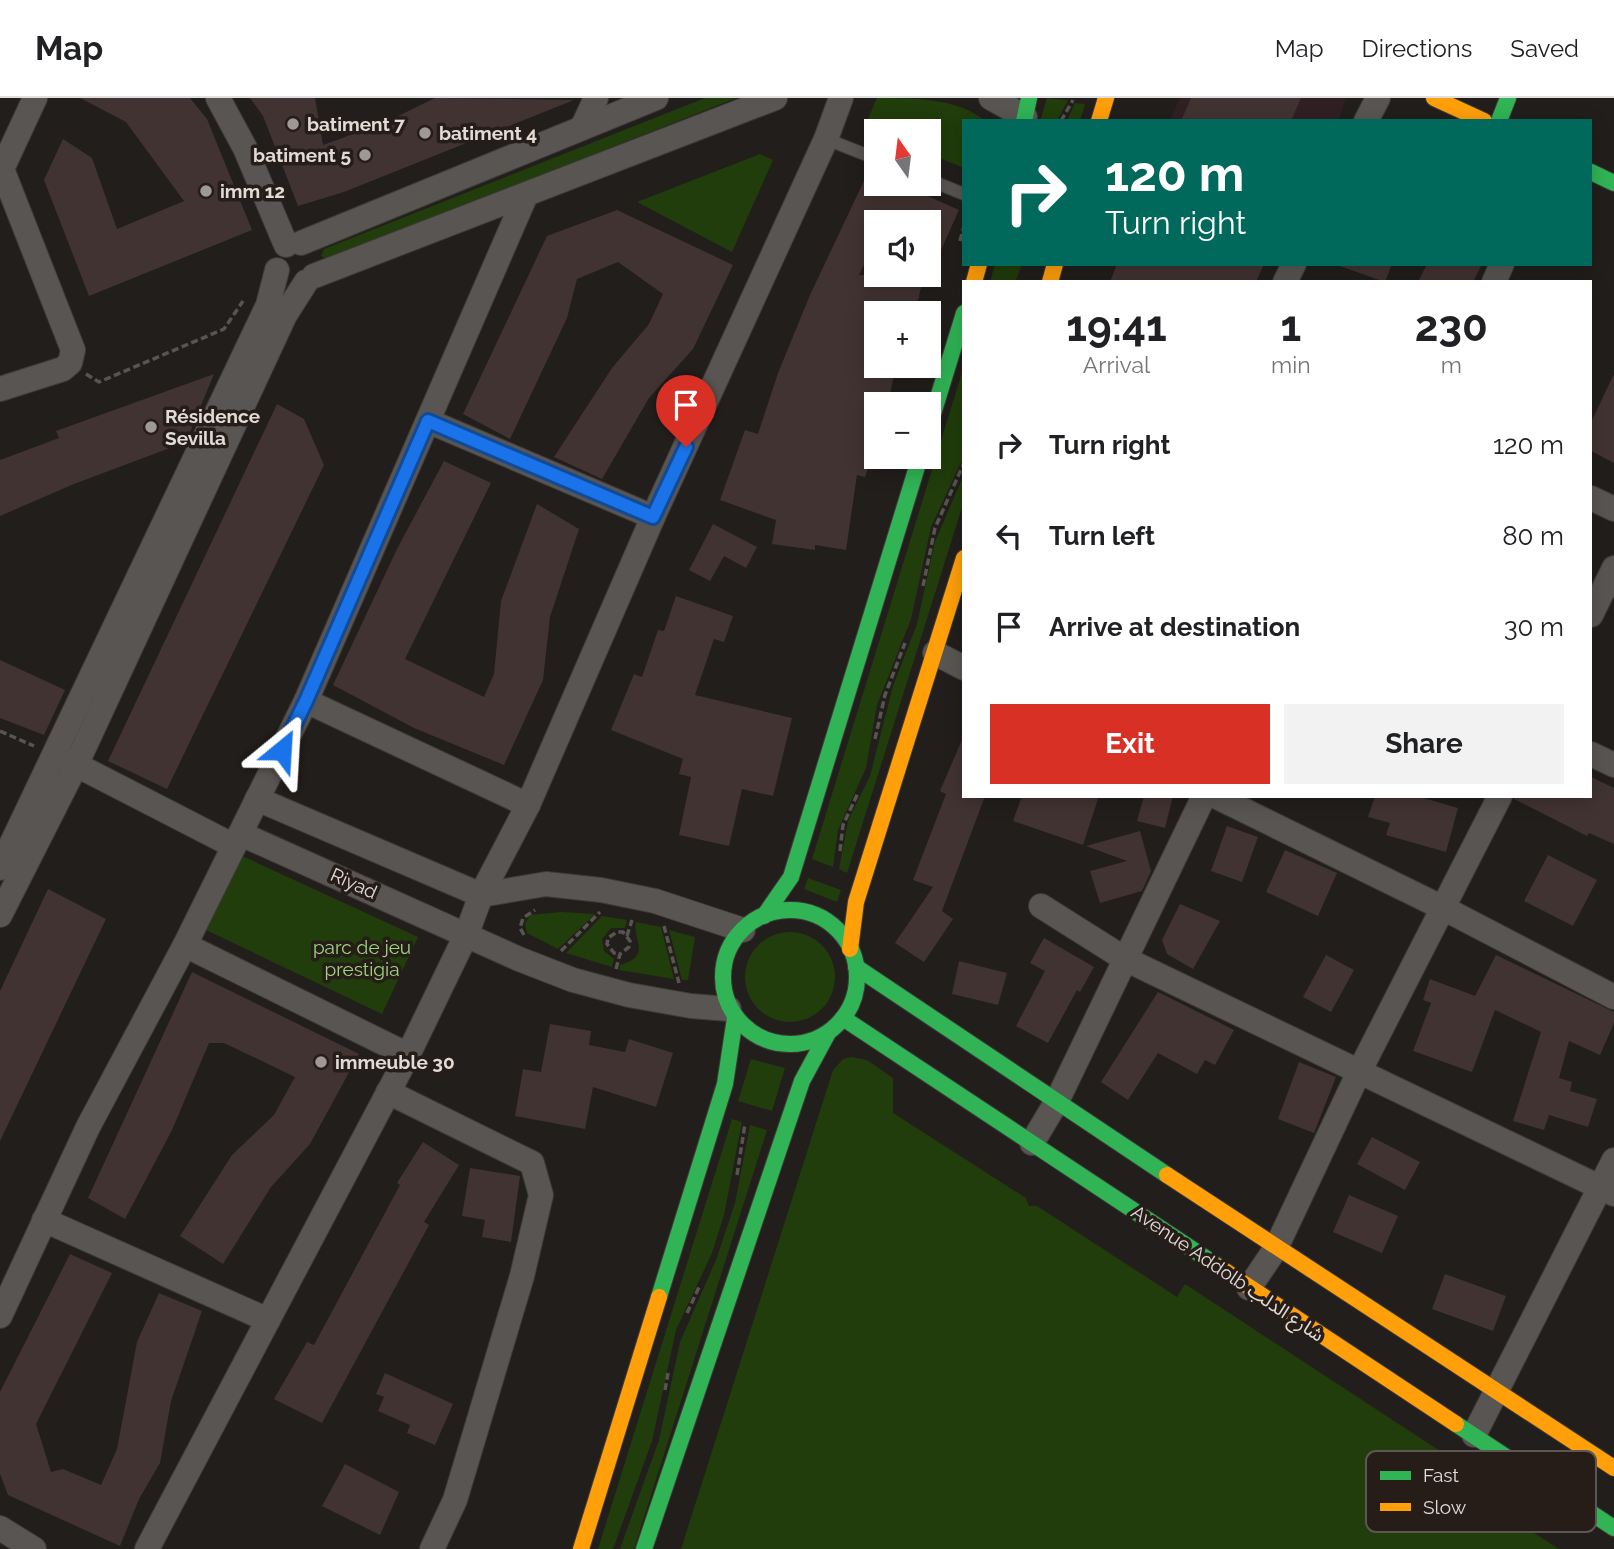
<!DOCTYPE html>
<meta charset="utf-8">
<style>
body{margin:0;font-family:Raleway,"Noto Sans Arabic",sans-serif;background:#f2f2f2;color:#202124;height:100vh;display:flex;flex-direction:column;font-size:26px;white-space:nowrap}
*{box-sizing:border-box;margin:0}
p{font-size:23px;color:#757577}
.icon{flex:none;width:38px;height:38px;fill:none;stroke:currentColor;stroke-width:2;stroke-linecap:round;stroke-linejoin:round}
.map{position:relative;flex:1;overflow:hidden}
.drawer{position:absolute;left:962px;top:182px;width:630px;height:518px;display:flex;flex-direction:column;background:#fff;border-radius:0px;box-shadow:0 4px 18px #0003}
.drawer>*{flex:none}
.top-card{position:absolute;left:962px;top:21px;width:630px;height:147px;border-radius:0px;box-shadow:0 4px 18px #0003;background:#00695c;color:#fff;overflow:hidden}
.needle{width:46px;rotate:346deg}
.controls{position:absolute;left:864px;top:21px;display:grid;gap:14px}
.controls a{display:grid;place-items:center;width:77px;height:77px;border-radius:0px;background:#fff;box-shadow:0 4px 18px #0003;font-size:35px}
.pin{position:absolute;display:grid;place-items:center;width:60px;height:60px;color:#fff;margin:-72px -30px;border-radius:50% 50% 50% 0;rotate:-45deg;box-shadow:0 0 7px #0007}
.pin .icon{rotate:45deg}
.me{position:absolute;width:77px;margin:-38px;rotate:27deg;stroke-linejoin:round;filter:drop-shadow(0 0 5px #0008)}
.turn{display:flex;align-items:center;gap:24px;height:147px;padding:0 28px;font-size:32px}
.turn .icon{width:91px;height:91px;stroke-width:2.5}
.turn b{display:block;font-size:49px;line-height:60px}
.eta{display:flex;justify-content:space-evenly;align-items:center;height:119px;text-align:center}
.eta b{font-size:42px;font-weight:700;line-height:49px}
.button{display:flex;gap:14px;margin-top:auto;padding:14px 28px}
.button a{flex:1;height:80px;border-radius:0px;background:#d93025;color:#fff;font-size:28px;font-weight:700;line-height:80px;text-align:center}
.button a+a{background:#f2f2f2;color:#202124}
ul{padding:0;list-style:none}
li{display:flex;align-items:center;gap:21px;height:91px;padding:0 28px}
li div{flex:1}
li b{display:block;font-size:26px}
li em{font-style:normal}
header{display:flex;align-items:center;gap:42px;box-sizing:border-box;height:98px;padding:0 35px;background:#fff;border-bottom:2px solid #e0e0e0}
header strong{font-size:33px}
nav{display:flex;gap:38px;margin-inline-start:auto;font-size:24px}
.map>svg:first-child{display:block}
</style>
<header>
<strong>Map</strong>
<nav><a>Map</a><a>Directions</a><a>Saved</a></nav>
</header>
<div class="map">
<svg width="1614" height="1451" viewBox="0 0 1614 1451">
<rect width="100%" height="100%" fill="#221e1c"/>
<path fill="#312023" d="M1180 0H1346L1338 23H1169Z"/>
<g fill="#213d0b">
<path d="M705 0H736L328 162 321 158 324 151Z"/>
<path d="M877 0C912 0 959 0 985 23H964V70L929 56V33L877 35 864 30Z"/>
<path d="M1047 0 1068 2 1057 23H1040Z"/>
<path d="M1075 5 1085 6 1080 23H1067Z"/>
<path d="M760 56 773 62 732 154 637 104Z"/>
<path d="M995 166H1022L1015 184H990Z"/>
<path d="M964 268V358L931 429 911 521 877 607 866 670 838 732 833 769 812 761Z"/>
<path d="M964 376V403L847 775 839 771 848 723 870 678 893 588 917 526 935 444Z"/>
<path d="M240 757 418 839 382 916 206 832Z"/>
<path d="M808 780 841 792 837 804 804 791Z"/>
<path d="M561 814 595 816 558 851 527 835 525 826 530 817Z"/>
<path d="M602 818 627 822 625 830H611L602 841 604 853 614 861 612 869 566 855Z"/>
<path d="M636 824 661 829 674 881 619 872 620 867C653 858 632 842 636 824Z"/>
<path d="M669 832 695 839 688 882H682Z"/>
<circle cx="790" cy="879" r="45"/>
<path d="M851 959 867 962 893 980V1015L1026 1100 1029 1108H1037L1177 1199 1185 1186 1521 1406 1514 1422 1559 1451H681L833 972 843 961Z"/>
<path d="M751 961 785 970 772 1013 738 1003Z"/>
<path d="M732 1021 742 1024 724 1117 712 1155 676 1232 652 1343 613 1451H598Z"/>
<path d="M750 1027 767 1032 634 1451H620L659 1342 680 1244 716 1162 735 1105Z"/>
</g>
<g fill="#413331">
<path d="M80 0H190L207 21 252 132 89 198 44 82 63 41 92 60 117 131 184 103 126 24Z"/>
<path d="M250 0H315L323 47 386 24 435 0 574 2 344 94 298 108 263 18Z"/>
<path d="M1191 0H1301L1291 23H1181Z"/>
<path d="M871 68 877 70V86H912L910 90 959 112 929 179V124H877V140L859 177H924L915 215H877V268H896L889 301 877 298V343L865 379 857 377 846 452 815 447V452L772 446 776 422 720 402 745 332 758 336 778 275 810 197Z"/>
<path d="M617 112 733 167 693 251 649 300 602 381 554 359 612 270 649 226 663 196 618 164 577 181 567 220 510 341 463 316 547 138Z"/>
<path d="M1117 166H1264L1256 184H1110Z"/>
<path d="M1392 166 1385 184 1337 167V166Z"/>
<path d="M1427 166H1482L1473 184H1418Z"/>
<path d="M214 276 186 344 74 386 0 418V362L59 340 56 333Z"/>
<path d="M1614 276V365L1591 353V324Z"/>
<path d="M277 306 304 321 324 367 167 691 108 663Z"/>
<path d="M444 363 491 385 405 561 484 599 494 576 501 503 537 406 579 431 550 519 543 582 504 667 414 630 333 587 397 451Z"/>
<path d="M713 426 757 449 746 470 724 458 710 483 689 472Z"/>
<path d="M676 498 733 518 724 544 714 541 695 597 792 620 773 698 742 691 729 748 679 737 691 679 679 676 683 661 611 632 634 576 642 579 658 532 664 533Z"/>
<path d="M0 562 65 592 44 637 0 620Z"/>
<path d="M964 637V698H985L942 813 953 821 924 864 895 845 933 789 913 782 946 696 940 693Z"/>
<path d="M1591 679 1614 690V746L1589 735 1587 738 1514 701 1515 698H1591Z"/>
<path d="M1022 698H1099L1083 747 1013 723Z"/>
<path d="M1144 698H1173L1165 730 1137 723Z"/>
<path d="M1375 698H1417L1458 710 1446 754 1386 737 1390 725 1368 719Z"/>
<path d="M1227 728 1258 739 1242 784 1211 773Z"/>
<path d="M1140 733 1151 773 1142 793 1100 805 1090 773 1127 763 1086 748Z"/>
<path d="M1285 752 1337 775 1318 818 1266 794Z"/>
<path d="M1548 757 1597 782 1573 828 1524 803Z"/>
<path d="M48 791 106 821 0 1043V893Z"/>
<path d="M1180 806 1220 823 1193 871 1167 856 1162 842Z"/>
<path d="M1044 840 1094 869 1080 894 1077 892 1048 945 1016 928 1045 873 1030 865Z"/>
<path d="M1326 857 1354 872 1331 914 1303 899Z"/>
<path d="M1496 857 1614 914V925L1600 957 1569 943 1559 980 1572 984 1570 993 1597 1001 1588 1029 1549 1017 1544 1032 1513 1023 1541 934 1495 912 1472 974 1413 953 1431 905 1423 902 1430 881 1475 898Z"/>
<path d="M959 863 1007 875 998 907 952 896Z"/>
<path d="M192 874 359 956 310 1046 271 1089 223 1166 180 1138 232 1057 274 1017 295 979 224 945H209L172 1032 125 1121 88 1100Z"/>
<path d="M1158 894 1234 932 1215 967 1205 962 1197 976 1158 955 1128 1002 1101 984Z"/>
<path d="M550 926 591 933 589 947 625 954 629 941 673 955 656 1009 593 989 585 1031 515 1018 523 971 541 974Z"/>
<path d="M1299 964 1336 979 1314 1035 1278 1021Z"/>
<path d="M1372 1039 1420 1064 1405 1092 1357 1066Z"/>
<path d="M423 1044 459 1067 424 1124 429 1127 322 1325 274 1301 307 1244 314 1247 400 1087 397 1085Z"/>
<path d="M470 1070 520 1078 511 1144 482 1139 485 1122 462 1118Z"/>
<path d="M1349 1097 1398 1118 1382 1155 1333 1134Z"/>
<path d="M70 1156 112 1175 36 1326 51 1374 63 1371 101 1387 117 1351 137 1244 159 1195 202 1213 171 1303 160 1365 139 1401 120 1448 8 1397 0 1376V1294Z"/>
<path d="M1445 1176 1506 1198 1493 1233 1432 1211Z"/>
<path d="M385 1275 453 1306 435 1347 407 1335 410 1327 378 1313 384 1299 376 1296Z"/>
<path d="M345 1366 399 1394 380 1437 322 1408Z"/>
</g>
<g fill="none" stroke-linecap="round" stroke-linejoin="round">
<g stroke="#3e3a38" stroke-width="14">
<g id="lane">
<path d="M826 41 877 61"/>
<path d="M929 82 964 96"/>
</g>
</g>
<g stroke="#3e3a38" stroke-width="26">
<g id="street">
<path d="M218 0 245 50 286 147"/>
<path d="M991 0 1025 19"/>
<path d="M1366 23 1378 0"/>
<path d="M582 30 596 0"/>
<path d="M301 145 656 0"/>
<path d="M314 178 775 0"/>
<path d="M1285 184 1294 166"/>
<path d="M1494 184 1502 166"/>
<path d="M0 291 63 271 70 265 73 252 2 71 35 0"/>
<path d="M428 323 653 419"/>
<path d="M1591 400 1614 411"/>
<path d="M1591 517 1614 470"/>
<path d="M935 555 964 570"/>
<path d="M306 603 528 707"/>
<path d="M1591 656 1614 667"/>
<path d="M61 659 234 748"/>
<path d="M1215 698 1443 810 1614 899"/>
<path d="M257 701 481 797 546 786 601 792 655 803 743 832"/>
<path d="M241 736 519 861 573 882 629 897 691 908 729 911"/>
<path d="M0 770 268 207 277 172"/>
<path d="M1041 808 1125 861 1614 1096"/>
<path d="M0 817 76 667 285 217 306 184"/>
<path d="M185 847 408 957"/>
<path d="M388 994 532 1065 541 1097 522 1178 455 1402 432 1451"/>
<path d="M1032 1045 1057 1003 1204 698"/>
<path d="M44 1122 268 1222"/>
<path d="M1249 1190 1276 1150 1358 976 1500 698"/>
<path d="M0 1218 88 1029 185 847 306 603 525 99"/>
<path d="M1474 1337 1614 1062"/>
<path d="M0 1430 34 1451"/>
<path d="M147 1451 408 957 467 835 481 797 528 707 653 419 826 41 841 0"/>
</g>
</g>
<g stroke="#3e3a38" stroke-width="18">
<g id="fast">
<path d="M1024 23 1029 0"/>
<path d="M1499 23 1508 0"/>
<path d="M1591 74 1614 85"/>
<path d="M929 329 964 215"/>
<circle cx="790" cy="879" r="67"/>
<path d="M764 818 791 779 920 359"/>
<path d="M856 869 1167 1077"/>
<path d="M843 920 1219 1169"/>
<path d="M659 1199 725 986 735 920"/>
<path d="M1456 1326 1614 1430"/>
<path d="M644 1451 802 983 828 935"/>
</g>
</g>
<g stroke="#3e3a38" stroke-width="18">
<g id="slow">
<path d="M1434 0 1484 23"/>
<path d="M1099 23 1106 0"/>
<path d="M974 184 979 166"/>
<path d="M1050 184 1055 166"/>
<path d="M850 851 856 804 964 460"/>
<path d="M1167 1077 1614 1370"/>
<path d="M1219 1169 1456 1326"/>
<path d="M581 1451 659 1199"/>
</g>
</g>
<g stroke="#575452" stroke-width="3.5" stroke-dasharray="7 3.5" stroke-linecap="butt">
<path d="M1061 23 1073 2"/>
<path d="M960 143 964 128"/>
<path d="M86 276 99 284 224 231 243 203"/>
<path d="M923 488 935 430 964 365"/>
<path d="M0 633 34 648"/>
<path d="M875 641 885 597 905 545"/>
<path d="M840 753 843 727 858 695"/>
<path d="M664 828 679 885"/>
<path d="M524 837 520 830 523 820 535 812"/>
<path d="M627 838 632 822"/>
<path d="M561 853 600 814"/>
<path d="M616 871 620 856 629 849 630 843 623 834H617L608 840 607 846 614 855 620 856"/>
<path d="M737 1077 745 1026"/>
<path d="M687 1215 700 1187"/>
<path d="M665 1292 668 1275"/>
</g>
<use href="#lane" stroke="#595553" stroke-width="12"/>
<use href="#street" stroke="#595553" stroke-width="24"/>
<use href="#fast" stroke="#30b455" stroke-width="16"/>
<use href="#slow" stroke="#ff9f0a" stroke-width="16"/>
</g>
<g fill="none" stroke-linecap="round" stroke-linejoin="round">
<g stroke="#114b97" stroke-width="18">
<path id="route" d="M282 652 306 603 428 323 653 419 686 349"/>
</g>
<use href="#route" stroke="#1a73e8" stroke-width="12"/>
</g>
<g fill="#9e9996" stroke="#261d18" stroke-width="2.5">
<circle cx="293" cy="26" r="7"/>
<circle cx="425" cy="35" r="7"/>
<circle cx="365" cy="57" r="7"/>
<circle cx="206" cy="93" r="7"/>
<circle cx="151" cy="329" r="7"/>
<circle cx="321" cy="964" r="7"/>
</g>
<g text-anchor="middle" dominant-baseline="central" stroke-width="7" stroke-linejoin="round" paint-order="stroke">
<g font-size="19" font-weight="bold" fill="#e1dbd8" stroke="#261d18" text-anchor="start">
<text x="307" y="26">batiment 7</text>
<text x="439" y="35">batiment 4</text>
<text x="351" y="57" text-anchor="end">batiment 5</text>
<text x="220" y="93">imm 12</text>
<text x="165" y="318">Résidence<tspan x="165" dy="22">Sevilla</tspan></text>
<text x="335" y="964">immeuble 30</text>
</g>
<g font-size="19" fill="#e1dbd8" stroke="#261d18">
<text transform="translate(354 785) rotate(24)">Riyad</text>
<text transform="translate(1228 1175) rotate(34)">Avenue Addolb شارع الدلب</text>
</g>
<g font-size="19" fill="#9ed481" stroke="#261d18">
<text x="362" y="849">parc de jeu<tspan x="362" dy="22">prestigia</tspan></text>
</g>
</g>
<rect x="1366" y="1353" width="230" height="81" rx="10" fill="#261d18" stroke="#5e5652" stroke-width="2"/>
<rect x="1380" y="1373" width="31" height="9" fill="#30b455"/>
<rect x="1380" y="1405" width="31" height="8" fill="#ff9f0a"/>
<g font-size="19" fill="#e1dbd8">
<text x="1423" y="1384">Fast</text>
<text x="1423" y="1416">Slow</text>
</g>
</svg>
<div class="controls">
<a><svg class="needle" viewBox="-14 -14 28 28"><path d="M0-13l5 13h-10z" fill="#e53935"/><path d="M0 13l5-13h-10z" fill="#757577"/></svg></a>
<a><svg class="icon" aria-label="sound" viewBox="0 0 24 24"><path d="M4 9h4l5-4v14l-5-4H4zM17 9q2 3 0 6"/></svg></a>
<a>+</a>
<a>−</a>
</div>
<div class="pin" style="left:686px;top:349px;background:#d93025"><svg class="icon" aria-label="arrive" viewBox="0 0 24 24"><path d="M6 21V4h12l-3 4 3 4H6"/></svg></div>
<svg class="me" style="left:282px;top:652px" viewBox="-20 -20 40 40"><path d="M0-17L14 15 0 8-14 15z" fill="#1a73e8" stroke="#fff" stroke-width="4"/></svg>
<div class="top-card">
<div class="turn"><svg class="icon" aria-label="right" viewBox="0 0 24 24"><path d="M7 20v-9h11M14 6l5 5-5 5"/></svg><div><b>120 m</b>Turn right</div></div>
</div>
<section class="drawer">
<div class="eta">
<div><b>19:41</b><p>Arrival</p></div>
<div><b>1</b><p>min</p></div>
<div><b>230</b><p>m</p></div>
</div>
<ul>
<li><svg class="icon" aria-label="right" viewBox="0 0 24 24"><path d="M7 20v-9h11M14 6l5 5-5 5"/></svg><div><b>Turn right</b></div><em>120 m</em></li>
<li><svg class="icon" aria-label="left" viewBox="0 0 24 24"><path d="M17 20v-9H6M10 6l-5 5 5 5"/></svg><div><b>Turn left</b></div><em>80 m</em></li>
<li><svg class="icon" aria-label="arrive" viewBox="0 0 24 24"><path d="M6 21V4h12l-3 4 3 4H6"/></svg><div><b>Arrive at destination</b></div><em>30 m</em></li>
</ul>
<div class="button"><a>Exit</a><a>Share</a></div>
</section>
</div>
